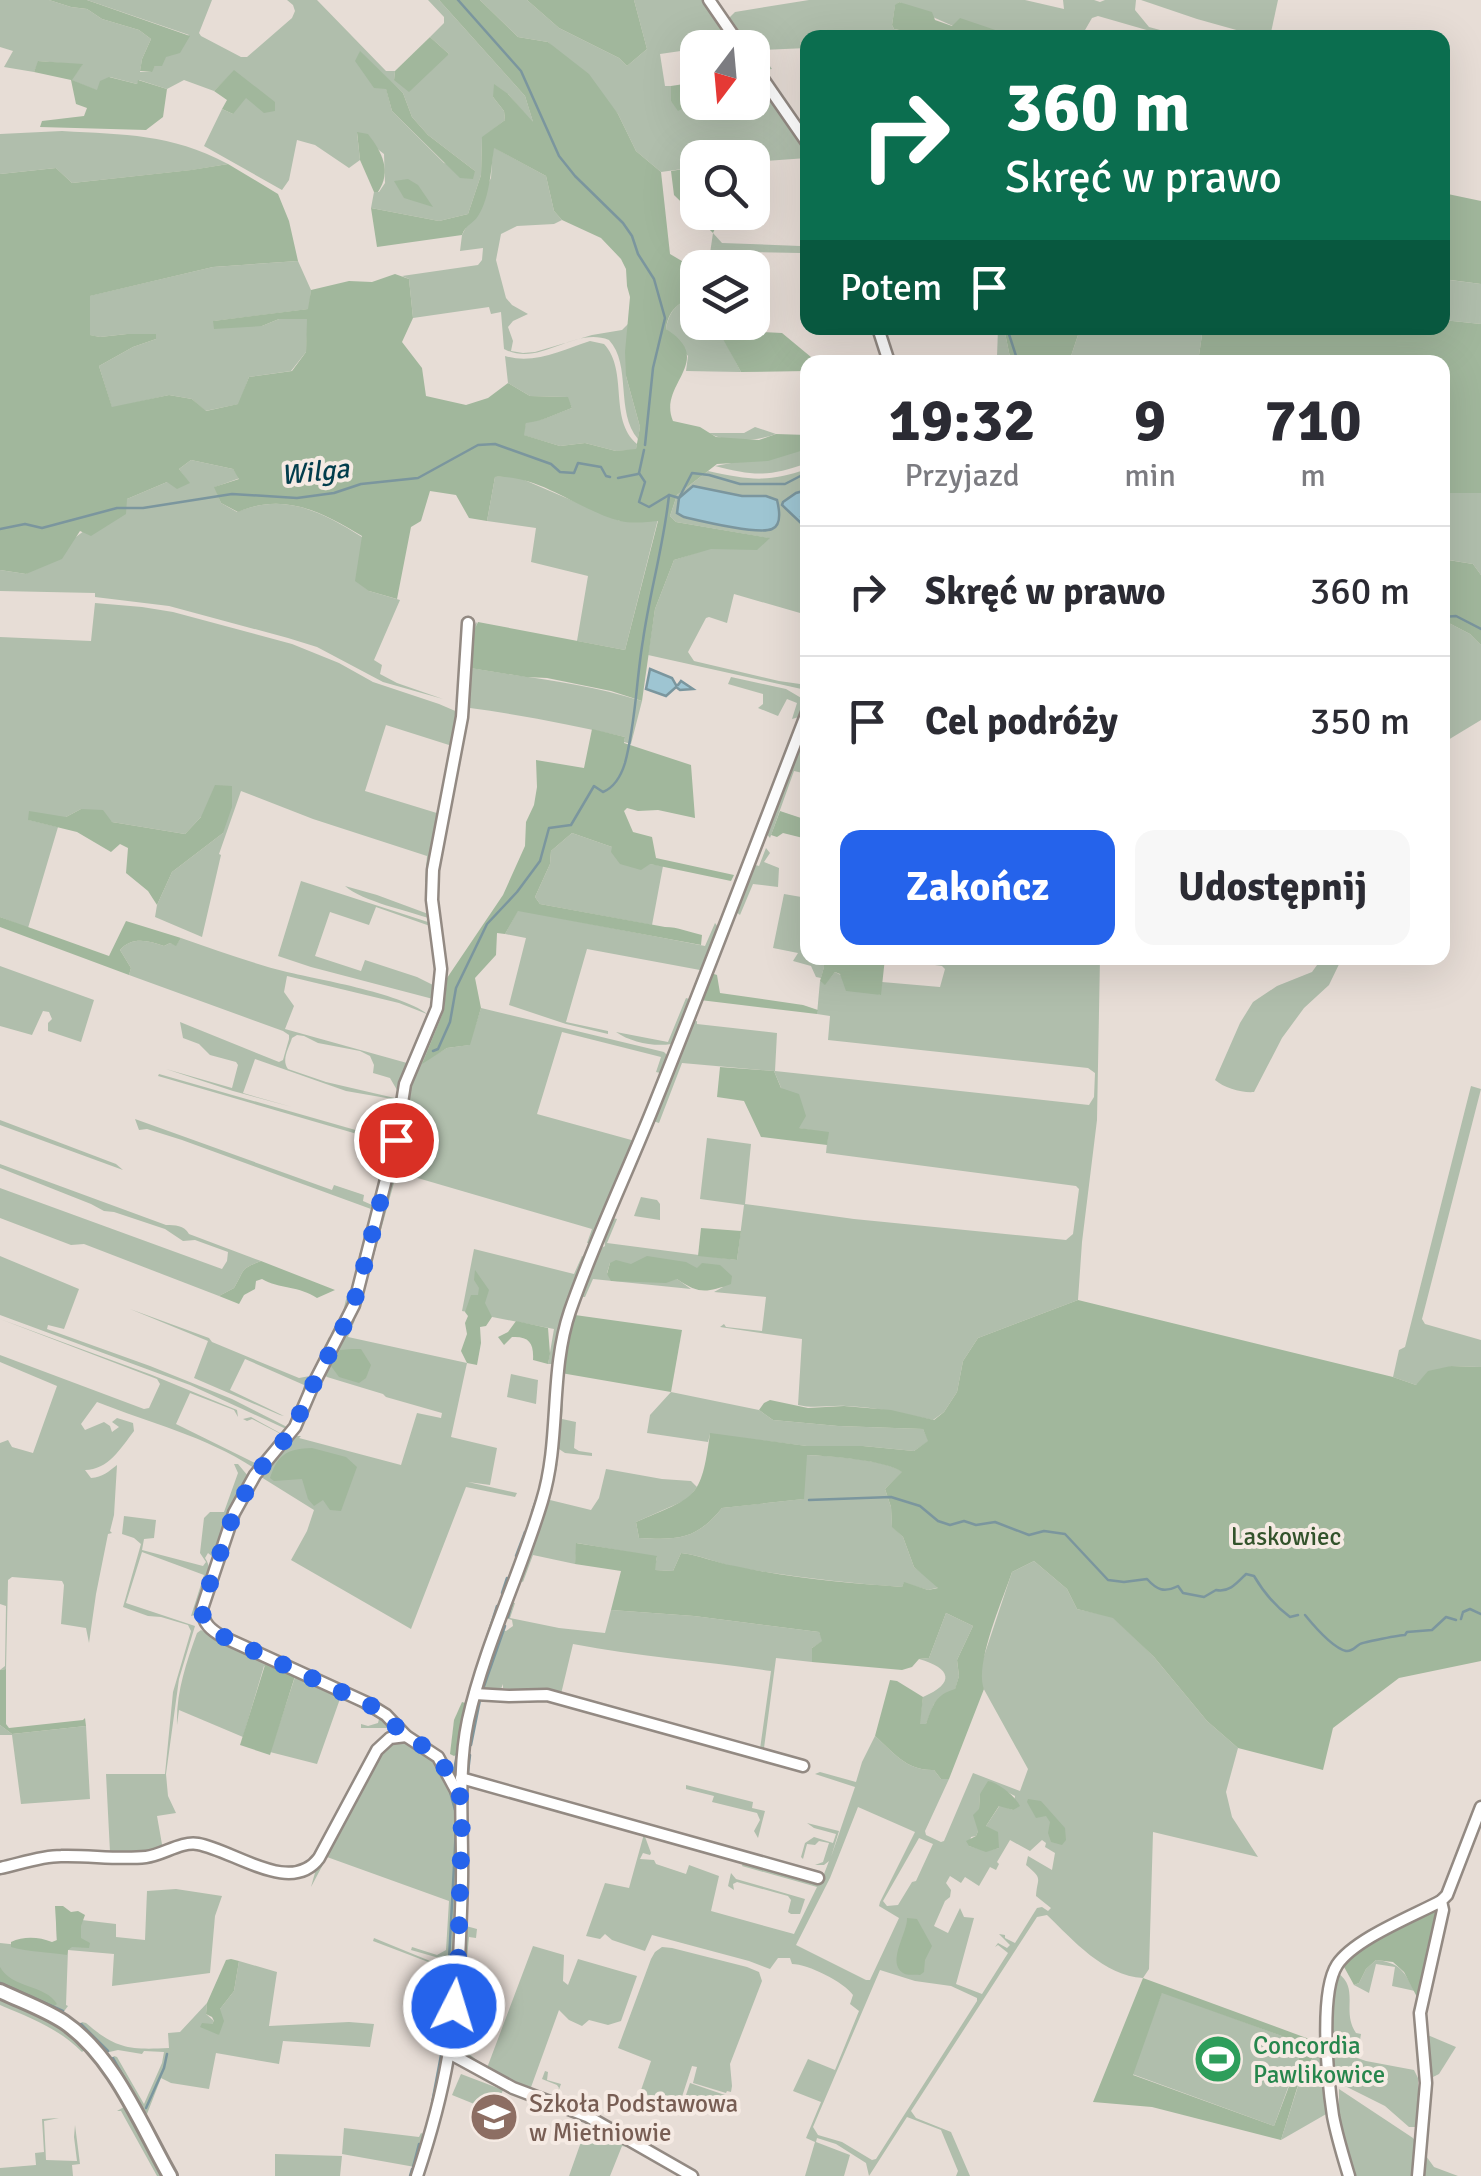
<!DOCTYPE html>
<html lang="pl">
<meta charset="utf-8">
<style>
body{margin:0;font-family:Signika,sans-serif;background:#f7f7f7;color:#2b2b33;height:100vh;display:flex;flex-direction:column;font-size:38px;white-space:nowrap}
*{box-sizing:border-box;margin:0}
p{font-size:32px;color:#7c7c81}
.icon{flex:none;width:55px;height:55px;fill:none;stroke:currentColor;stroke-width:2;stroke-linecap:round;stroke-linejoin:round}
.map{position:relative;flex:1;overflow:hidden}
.drawer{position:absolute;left:800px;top:355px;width:650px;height:610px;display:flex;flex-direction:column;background:#fff;border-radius:20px;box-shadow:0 10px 40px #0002}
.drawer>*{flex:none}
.guide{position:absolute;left:800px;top:30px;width:650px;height:305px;border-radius:20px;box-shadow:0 10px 40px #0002;background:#0b6e4f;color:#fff;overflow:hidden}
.needle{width:65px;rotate:196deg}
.controls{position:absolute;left:680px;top:30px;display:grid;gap:20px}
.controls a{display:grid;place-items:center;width:90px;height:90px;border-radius:20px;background:#fff;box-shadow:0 10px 40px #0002;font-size:50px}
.pin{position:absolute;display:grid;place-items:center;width:85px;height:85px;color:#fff;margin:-42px;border:5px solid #fff;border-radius:50%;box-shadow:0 2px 10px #0007}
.me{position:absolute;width:110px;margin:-55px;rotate:5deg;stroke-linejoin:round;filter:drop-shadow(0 0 8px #0008)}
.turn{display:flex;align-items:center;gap:35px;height:210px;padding:0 40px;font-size:45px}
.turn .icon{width:130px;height:130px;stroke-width:2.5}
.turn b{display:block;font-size:70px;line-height:85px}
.then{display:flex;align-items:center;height:95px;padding:0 40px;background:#0003;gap:20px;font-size:38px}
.eta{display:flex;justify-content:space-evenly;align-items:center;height:170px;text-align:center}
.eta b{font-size:60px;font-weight:800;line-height:70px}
.action{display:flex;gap:20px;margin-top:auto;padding:20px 40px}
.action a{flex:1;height:115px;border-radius:20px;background:#2563eb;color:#fff;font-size:40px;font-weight:800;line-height:115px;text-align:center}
.action a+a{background:#f7f7f7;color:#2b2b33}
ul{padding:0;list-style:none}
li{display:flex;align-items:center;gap:30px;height:130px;padding:0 40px;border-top:2px solid #e1e1e2}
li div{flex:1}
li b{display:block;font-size:38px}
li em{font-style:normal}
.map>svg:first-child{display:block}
</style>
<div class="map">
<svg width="1481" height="2176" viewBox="0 0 1481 2176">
<rect width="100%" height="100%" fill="#e7ddd6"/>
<g fill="#b0beac" fill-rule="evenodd">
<path d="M0 0H49L71 7 87 9 102 19 139 30 151 39 142 59 140 72H151L155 66 189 35 87 0H212L199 33 201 36 241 57H247L292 18 295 11 293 5 287 0H317L386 71H395L394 80 449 54 430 37 444 23V17L428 0H439L525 96 534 125 508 94 493 97 504 111 505 120 482 138 481 175 468 214 439 221 371 208 374 192H379L385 183 384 154 357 133 360 160 349 168 315 145 297 140 289 180 282 190 204 146 222 109 233 114 234 71 214 91 184 80 167 89 139 80 137 84 110 77 98 91 71 80 82 65 39 61 34 72 4 67 13 51 0 47ZM359 52 403 93 412 117 428 135 475 171 444 163 392 111 386 88Z"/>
<path d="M480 0H527L559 28 619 58 627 66 647 49 634 0H702L737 47H732L729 44 660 54 665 86H671V101L690 107 697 101 752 102 753 69 807 150V158L753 162 752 158H698L697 167 661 172 636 151 618 114 548 42 518 37Z"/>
<path d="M809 0H1025L1064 9 1063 0H1094L1100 2 1105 0H1136L1135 10 1149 27 1186 37H1171L1098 16 1092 18 1081 37H1043L1023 32 1017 37 953 26 899 2 895 6 892 25 894 29 934 37 808 38 807 48 759 50 772 69 762 70 753 56 752 48 746 47 727 20 735 12Z"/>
<path d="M1141 0H1278L1270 37 1265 38 1197 19Z"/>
<path d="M62 131C126 135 169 133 228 164L192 170 72 183 56 168 0 174V134Z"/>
<path d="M493 147 546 176 554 211 562 220 554 224 517 226 501 234 496 260 506 298 512 305 528 314 513 321 508 327 513 341 511 351 523 353 535 352 592 335 622 330 628 324 626 376 640 427 638 439C615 412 632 365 609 340 573 326 540 368 504 349L501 312 491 314 489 307 413 318 409 279 402 276 478 265 482 260 483 248 460 251 462 235 491 178Z"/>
<path d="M713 233 722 243 800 246V253L753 252V330H719L741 372 686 371 688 356 666 329C670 304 683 305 697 288L698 322H752V268L708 267Z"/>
<path d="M298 261 311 290 309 309 214 321 262 326 279 319 308 318 306 352 291 371 249 377 239 404 205 411 192 399 169 395 112 408 99 366 133 347 156 339V335L127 334 100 337 89 335V296L213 267Z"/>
<path d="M1442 279 1481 284V324L1443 320Z"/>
<path d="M998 328H1004L1011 362H982L981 358 997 357Z"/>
<path d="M1076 328H1203L1198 362H1069L1078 335Z"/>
<path d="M590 341 604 344C629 371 608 419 637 444L636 450 616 451 585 443 560 446 523 435 526 422C543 421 555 414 572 408L567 397 530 396 508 383 505 356C534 365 562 350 590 341Z"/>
<path d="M755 427 776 434C757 441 727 444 709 433H744Z"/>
<path d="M807 449V463C769 477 754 476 715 466Z"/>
<path d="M191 460 233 469 240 478 215 487 221 503 237 512C285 492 322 512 362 537L369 591 400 600 374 660 382 665 380 674 397 683 443 699 383 682 317 647 288 638 169 606 95 597V593L0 591V570L26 574 127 499 167 482 189 483 179 469Z"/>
<path d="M807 469V615L734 594 727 623 709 617 706 618 688 652 694 661 779 681 807 685V697L799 717 792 719 797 703 787 699 778 716 758 708 763 704V694L728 684 731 677 786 689 803 699 806 690 648 655 655 609 674 560 711 548 757 549 768 538 676 522 670 516 677 495 708 471C751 480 766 483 807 469Z"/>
<path d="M515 476 620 521 658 519 625 650 577 641 588 576 531 562 536 528 487 521 495 477Z"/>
<path d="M1450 493H1481V575L1473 564 1443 559V497Z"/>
<path d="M95 603 142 607 173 612 292 644 339 663 373 682 439 704 460 713 453 750 449 749V745L386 725 365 791 440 814 430 881 425 882 427 856 313 819 241 791 219 854 221 855 202 937 155 917 157 905 172 872 223 833 201 817 185 834 112 822 81 809 66 817 29 820 58 827 28 928 0 917V637L91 641Z"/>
<path d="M1443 620 1470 634 1481 645V720L1443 743Z"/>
<path d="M477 622 471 668C529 678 586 683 642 701L631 744 624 742 625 737C573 725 522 715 470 708L466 732 463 729 471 629Z"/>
<path d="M805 734H807V774L794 771 770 838 765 832Z"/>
<path d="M572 833 612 847 650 864 663 866 652 925 540 904 535 897 550 864 551 851Z"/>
<path d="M766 848 770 853 764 862 779 868 778 887 753 884 740 915 735 911 752 864 759 866Z"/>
<path d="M301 881 428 922 433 926 434 932H431L430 926 376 907 369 925 330 912 315 956 361 971 365 960 417 977 435 986 433 999 311 967 278 956Z"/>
<path d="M345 886 377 895 431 915V919C406 910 364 902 345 886Z"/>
<path d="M784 894 807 898 808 958H823L824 967 821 978 816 977 811 966 793 961 798 953 773 948Z"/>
<path d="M518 910 705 946 715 923 718 927 700 970 587 949 566 1022 608 1031V1034L566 1024 509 1005 526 938 505 934Z"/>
<path d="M440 921 447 978 444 1010 423 1062 447 1048 469 1045 481 1008 664 1052 667 1055 660 1073 656 1072 661 1057 562 1032 537 1114 635 1141 592 1244 587 1243 592 1229 397 1172 371 1266 369 1264 407 1088 435 1020 437 923Z"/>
<path d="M181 938C216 950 251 963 287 972 321 980 405 994 430 1016L420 1043 416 1041 427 1014 399 1003 287 976 284 992 294 1006 285 1029 407 1063 411 1055 413 1057 401 1090H397L390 1078 373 1073 374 1065 370 1056 360 1051 318 1043 304 1036 297 1035 292 1038C289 1048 281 1060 288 1069L326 1082 399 1099 396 1121 390 1122 392 1099 346 1091 255 1059 243 1093 292 1107 233 1091 166 1069 232 1088 238 1065 236 1062 210 1055 199 1044 183 1038 180 1022 279 1062 283 1060 289 1039V1035L283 1031 129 975 131 968 120 950C133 936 148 941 164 946L170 943 176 945Z"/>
<path d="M885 958H1100L1097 1120 1082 1242 1078 1300 978 1338 963 1361 957 1392 944 1412 933 1420C905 1414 876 1407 846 1406 830 1405 814 1409 798 1405L802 1339 720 1327 724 1324 726 1327 762 1331 766 1297 714 1292 723 1287 697 1269 610 1263 607 1273 612 1281 677 1279 691 1289 593 1279 585 1297H581L601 1248 605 1246 604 1239 613 1218 617 1219 607 1243 737 1260 744 1205 700 1199 707 1138 751 1144 745 1204 854 1219 1066 1240 1073 1234 1079 1189 1076 1186 826 1153 828 1133 798 1128 774 1071 682 1063 659 1123 653 1121 692 1022 697 1021V1024L777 1033 775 1071 1089 1105 1094 1097 1095 1073 1088 1068 828 1040 830 1016 817 1014 820 981 825 984 835 972 880 995 882 982 940 987 945 969 942 966Z"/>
<path d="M1322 958H1342L1329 985 1304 1008 1282 1038 1254 1092C1242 1093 1224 1088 1215 1080L1240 1023 1253 1002 1277 986 1312 972Z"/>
<path d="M0 966 94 1000 81 1042 48 1031V1023L52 1019 49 1012 43 1011 32 1035 0 1026Z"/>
<path d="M686 998 689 999 674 1041 671 1044C654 1047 630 1042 616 1032L668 1042Z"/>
<path d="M159 1074 380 1137 390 1142 391 1146 378 1197 388 1143 158 1076Z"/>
<path d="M1471 1086 1481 1089 1422 1319 1425 1324 1481 1340V1367L1451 1366 1416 1385 1393 1377 1399 1350 1405 1347Z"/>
<path d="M135 1119 332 1190 334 1185 364 1195 363 1201 372 1205 375 1213 353 1298 336 1335 331 1334 343 1312 347 1295 351 1294C355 1282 363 1266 359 1254 368 1245 372 1222 371 1209L182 1140 147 1129 139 1130Z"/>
<path d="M0 1120 116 1164 123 1170 0 1125Z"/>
<path d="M0 1164 166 1225C175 1225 184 1225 189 1234L261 1261C239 1269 245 1270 234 1288L219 1296 84 1244 71 1245 0 1218V1188L222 1269 227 1261 228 1252 195 1240 183 1241 165 1229 114 1212 104 1211 91 1204 0 1168Z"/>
<path d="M641 1197 657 1200 660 1204V1220L634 1216Z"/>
<path d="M474 1249 574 1274 582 1256 587 1258 565 1312 552 1364H548L554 1329 462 1311Z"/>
<path d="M0 1256 79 1289 64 1329 48 1325 47 1329 150 1366 232 1399 289 1428H284L190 1385 0 1315Z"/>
<path d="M130 1309 209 1338 212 1342 299 1378 310 1376 329 1337 331 1340 304 1398 301 1397 304 1385 245 1359 230 1390 284 1416 280 1415 194 1378 208 1341Z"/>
<path d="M0 1319 152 1375 237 1410 238 1417 234 1410 190 1393 176 1424 257 1464 280 1436 279 1433 252 1419 247 1421 243 1419 251 1417 280 1433 282 1436 258 1467 254 1468C205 1436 150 1423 97 1402L81 1424 85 1430 104 1422 110 1426 112 1432 119 1427 112 1422 117 1418 133 1423 134 1431C121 1448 108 1470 85 1470L91 1478C103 1477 108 1472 117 1465L114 1515 110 1531 112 1533 108 1534 96 1594 89 1643 86 1628 61 1624 64 1585 62 1581 12 1577 8 1580 6 1669 0 1670 5 1666 6 1606 0 1604V1443L8 1440 12 1447 33 1453 57 1386 0 1362V1355L144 1409 149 1408 160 1384 157 1379Z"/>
<path d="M355 1320 348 1337 467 1363 451 1437 497 1448 490 1485 468 1482 517 1493 515 1497 466 1487 411 1629 291 1560 307 1531 314 1510 261 1477 248 1497 247 1495 274 1457 294 1436H301L299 1438 401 1465 417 1413 441 1418 442 1413 386 1397 383 1394 327 1377 322 1373 350 1321Z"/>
<path d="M511 1374 538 1380 536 1404 507 1397Z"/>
<path d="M671 1392 759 1410 773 1420 838 1426 923 1429 929 1441 914 1451 863 1446H807L710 1434 708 1442 647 1433 650 1415Z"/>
<path d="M563 1403 562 1419 576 1422 574 1448 579 1451 592 1453V1456L565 1453 559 1449 560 1405Z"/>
<path d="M806 1455C831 1456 884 1459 903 1472L885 1489 891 1507 892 1526 903 1537 914 1567 940 1587 928 1590 904 1583 902 1587C846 1583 791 1577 735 1567 717 1563 700 1555 681 1553L673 1571 654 1570 657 1557 577 1543 575 1564 533 1555 523 1582 518 1580 558 1462 550 1500 591 1510 599 1498 606 1469 662 1479 691 1481 697 1487 688 1499 636 1522 639 1538C678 1540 696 1540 722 1508L803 1499Z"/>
<path d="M234 1464H238L248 1476 214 1558 208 1553 205 1558C216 1573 203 1597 198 1614L191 1616 204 1575 142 1552 126 1603 195 1626 179 1679 166 1774 168 1796 176 1813 157 1816 163 1850 154 1853 29 1859 28 1856 54 1851 110 1852 106 1774H165L173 1692 191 1631 188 1625 161 1617 148 1616 123 1607 141 1544 134 1538 122 1534 124 1516 156 1520 154 1538 144 1539 142 1550 203 1566 206 1562 200 1553 204 1518 210 1512H224L238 1473Z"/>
<path d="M1034 1561 1067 1589 1077 1609 1113 1617 1154 1657 1207 1721 1238 1748 1226 1792 1232 1817 1258 1857 1153 1832 1149 1969 1143 1978C1104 1976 1073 1940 1047 1915L1037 1917 911 2111 916 2118 951 2132 970 2176H956L958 2171 941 2130 907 2117 869 2176 866 2163 836 2144 817 2138 816 2142 850 2155 844 2176H805L815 2142 806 2138 821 2102 793 2091 808 2059 835 2070 859 2011 850 2004 853 1995C844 1982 808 1964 792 1964L790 1958H778L770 1969 749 1961 652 1935 645 1951 612 1940 605 1934 600 1939 586 1936 605 1883 629 1888 644 1834 651 1853 650 1855 643 1853 640 1859 654 1860 656 1864 686 1874 689 1865 719 1876 711 1911 794 1934 817 1887 742 1866 744 1861 816 1876 817 1872 824 1874 829 1861 824 1865H815L823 1862 829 1843 819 1841 815 1845 807 1844 803 1859 801 1857 805 1843 814 1837 833 1843 836 1834 814 1828 807 1823 839 1831 831 1857 855 1787 815 1774 820 1772 856 1782 862 1762 875 1736C894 1753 907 1771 934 1770L941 1779H949L925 1831 926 1835 941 1842 944 1841 973 1773 1020 1791 1028 1769 981 1684 982 1662 1012 1572ZM1003 1790 1015 1796 1013 1810 1000 1805 986 1826 999 1848 986 1851 969 1846 971 1837 976 1836 978 1831 980 1794ZM858 1807 915 1832 880 1902 879 1906 899 1918 870 1980H866L796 1945 830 1878ZM919 1838 933 1844 916 1881 912 1882 898 1905 887 1906 883 1901ZM1010 1840 1030 1851 1042 1840 1046 1843 1045 1847 1055 1853 1052 1870 1028 1856 1026 1865C1044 1880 1037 1877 1036 1896L1051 1908 1048 1911 1042 1907 1037 1908 1015 1943 1005 1938V1935L999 1934 1010 1945 1007 1948 998 1943 995 1947 998 1945 1008 1953 982 1994 956 1984 974 1918 964 1917 960 1908 948 1933 934 1926 945 1901 950 1897 951 1890 946 1883 950 1876 961 1883 965 1877 979 1886 990 1867 996 1870 999 1864 997 1862ZM880 1970 915 1981 951 1986 977 1998V2001L876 2159 872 2160 842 2142 818 2135 813 2127Z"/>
<path d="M510 1602 515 1603 510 1618 559 1628 605 1633 611 1610 694 1616 819 1632 823 1641 812 1648V1662L776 1658 764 1748 761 1752 708 1737 709 1734 760 1749 771 1671C706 1661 639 1657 573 1644L561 1694 508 1692 509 1689 503 1688V1684L501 1689 503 1691 486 1692 481 1689 499 1630 506 1631 513 1626 512 1620 505 1618Z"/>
<path d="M946 1613 973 1626 957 1660 959 1676 955 1690 934 1704 926 1724 919 1725 923 1697C956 1683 951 1668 919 1659L929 1658Z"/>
<path d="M201 1630 250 1657H256L370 1707 393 1728H361V1724L368 1726 378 1723 379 1719 353 1704 352 1701 341 1696 317 1764 270 1752 295 1677 264 1666 243 1737 179 1710 177 1725C176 1693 186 1663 197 1633Z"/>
<path d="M0 1725 12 1734 86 1726 90 1799 21 1804 12 1735H0Z"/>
<path d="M407 1740 431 1754 454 1794 457 1805 456 1896 453 1962 411 1950 412 1947 437 1955 446 1950 449 1901 327 1857 311 1887 316 1869 373 1760 391 1741Z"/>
<path d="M686 1785 753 1802 752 1808 765 1811 758 1838 754 1831 760 1820 757 1813 712 1802 714 1796 686 1789Z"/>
<path d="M731 1873 736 1879 805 1899 800 1914H791L788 1912 791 1900 788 1896 737 1882 733 1884 734 1890 728 1886Z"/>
<path d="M466 1888V1926L477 1929 476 1938 469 1937 459 2046 487 2068 533 1946 564 1955 563 1981 568 1985 578 1959 637 1976 621 2021 608 2025 589 2020 582 2026 569 2020 559 2010 530 2090 550 2098 556 2095 559 2088 557 2085 542 2079 545 2071 548 2072 547 2080 561 2084 557 2095 552 2099C522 2088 475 2072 455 2045Z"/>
<path d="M176 1889 222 1896 215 1916 210 1973 112 1986 114 1954 68 1950 66 2005 68 2006 62 2014 0 1986V1943L57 1949 56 1917 116 1924V1937L145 1940 147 1891Z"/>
<path d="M374 1938 452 1970 447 2022 440 2023 444 1968 373 1941Z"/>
<path d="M662 1947 672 1948 747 1967 759 1972 762 1981 730 2064 732 2086 731 2092 727 2091 726 2093 693 2083 697 2067 692 2066 679 2106 640 2093 651 2061 618 2048 651 1959 655 1952Z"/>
<path d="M1376 1960C1400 1963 1403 1970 1415 1991L1392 1986 1395 1967 1376 1964 1369 1993 1354 1985 1359 1983 1366 1969Z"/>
<path d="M239 1961 277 1972 269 2026 349 2022 374 2024 370 2047 283 2041 279 2064 216 2053 209 2089 171 2083 161 2078 147 2114H142L111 2061 114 2056 117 2057 144 2104 162 2063 164 2052 144 2051 142 2054 118 2050 105 2053 80 2025 82 2022 86 2023C116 2049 130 2050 169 2048L168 2033 180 2032 207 2003 206 2014 214 2021 212 2024 219 2035 220 2009 234 1991Z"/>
<path d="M1338 1973C1360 1989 1341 2011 1356 2033L1361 2034 1359 2046 1357 2047V2054L1343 2048 1333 2047C1331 2024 1327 1994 1338 1973Z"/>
<path d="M1162 1992 1304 2044 1293 2076H1301L1319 2048 1328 2113 1281 2140 1298 2086 1290 2082 1274 2126 1132 2074Z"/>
<path d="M0 1997 61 2025 87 2048 82 2052C58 2028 31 2018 0 2005Z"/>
<path d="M1430 2036 1456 2047 1439 2074 1433 2077 1430 2074 1426 2037Z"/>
<path d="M1340 2052 1366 2061 1414 2070 1418 2078V2124L1416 2127H1409L1385 2106 1335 2081 1333 2055Z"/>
<path d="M461 2074 503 2090 494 2112 452 2095Z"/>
<path d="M690 2083 725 2095 719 2112 684 2101Z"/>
<path d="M1339 2089 1413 2138 1434 2167 1458 2176H1353L1339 2127Z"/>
<path d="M124 2107 126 2108 165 2176H157L121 2111H117Z"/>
<path d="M59 2118 44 2121 46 2160 77 2161 74 2137 75 2125 80 2164 72 2165 73 2176H0V2168L36 2165 35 2153 44 2152 42 2119Z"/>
<path d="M588 2122 598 2124 627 2141 626 2147 622 2146 610 2176H569Z"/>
<path d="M344 2128 419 2137 421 2133 423 2134 415 2167 342 2154Z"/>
<path d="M275 2154 342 2156 340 2176H275Z"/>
</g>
<g fill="#a1b79c">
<path d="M49 0H87L190 36 180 53 166 57 162 66H155L152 72 140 71 142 59 151 39 139 30 102 19 87 9 71 7Z"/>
<path d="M439 0H480L518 37 548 42 589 74 618 114 636 151 661 172 670 254 697 270V288C684 305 669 304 666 329 717 361 657 384 673 421L700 427 716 437 759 440 776 434 807 435V449L768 461 717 464 677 495 670 516 676 522 770 538 757 550 711 549 674 560 655 609 642 701 611 691 547 678 526 677 470 668 474 631 478 622 625 650 658 521C647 522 633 524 620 521 578 510 539 474 495 477L487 521 469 518 456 495 430 491 421 521 411 527 397 599 369 591 355 581 362 536C322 512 284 492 238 512L221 503 214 487 239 479 233 469 191 460 179 469 190 483 177 489 167 482 127 499 126 514 91 536 80 531 62 559 26 574 0 570V174L56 168 72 183 191 170 228 164 278 194 289 221 298 261 213 267 90 296V335L100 337 127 334H156V339L133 347 99 366 112 407 169 395 192 399 206 411 238 404 249 377 292 371 306 352 307 319H279L262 326 214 329 213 321 308 309 311 290 349 281 372 282 395 274 409 279 413 318 402 342 422 368 426 396 466 405 488 398 508 383 530 396 568 397 572 408C556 414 543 421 526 423L524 435 560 446 585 443 616 451 636 449 640 427 626 376 625 352 630 297 627 286 626 269 621 259 601 238 562 220 554 211 546 176 494 148C491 168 490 198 478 216 473 224 466 224 462 235L377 247 371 208 439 221 468 214 481 175 482 137 505 120 504 111 493 97 494 84 508 94 533 122 525 96Z"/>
<path d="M527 0H634L647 49 627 66 619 58 559 28Z"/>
<path d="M899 2 932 12 935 20 952 26 960 18 1016 37 1023 32 1043 37H934L894 29 892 25 895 5Z"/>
<path d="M430 37 449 54 409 92 394 80 395 71Z"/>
<path d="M360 51 403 93 412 117 428 135 475 171 473 179 460 178 392 111 386 89 374 88 355 61Z"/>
<path d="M38 61 83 64 72 80 97 90 100 81 109 77 137 84 138 80 167 89 163 117 146 130 40 127 42 121 84 116 87 108 76 104 71 80 34 72Z"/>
<path d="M234 70 275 102V111L264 113 246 98 233 114 222 109 227 100 214 91Z"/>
<path d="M697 82V101L678 111 671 101V86Z"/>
<path d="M357 132 368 134C382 152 392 171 378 192H374L360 160Z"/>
<path d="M697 167 698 212 722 213 713 233 674 195 671 171Z"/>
<path d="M408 179 418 185 433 207 404 198 394 181Z"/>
<path d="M1443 193 1481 201V284L1443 279Z"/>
<path d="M1443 320 1481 324V493H1450L1443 497 1442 362H1198L1203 328H1274L1312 333 1346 328H1442Z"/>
<path d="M1004 328H1076L1078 335 1069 362H1011Z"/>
<path d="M718 330 782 333 817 362H808L807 371 741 372Z"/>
<path d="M1442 559 1473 564 1481 575V645L1470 634 1443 620Z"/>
<path d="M592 729 625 737 624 743 691 765 695 818 658 810 638 811 627 808 624 811 633 832 652 837 656 858 734 875 731 881 650 864 641 870 620 864 611 852 612 847 572 833 551 851 550 864 535 897 540 904 665 927C678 927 689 932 702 935L701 945 518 911 505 934 497 933 496 955 475 978 481 1008 470 1045 447 1048 422 1064 444 1010 447 978 503 895 525 846 526 822 534 805 537 787 536 760 584 768Z"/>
<path d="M215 785 232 786V807L223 833 172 872 157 905 148 891 126 873 128 848 120 844 111 852 77 832 28 820 29 811 66 817 81 809 103 810 112 822 185 834 201 817Z"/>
<path d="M780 811 807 820V839L783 833 777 837 771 835Z"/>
<path d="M0 917 109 956 126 921 181 938 176 946 170 943 164 946C148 941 133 936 120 950L131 968 129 975 0 927Z"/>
<path d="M822 958H885L881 995 846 991 840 974 835 972 825 985 820 981 824 967Z"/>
<path d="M711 973 717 975 720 993 803 1005 818 1010 817 1014 700 1000Z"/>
<path d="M720 1067 774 1071 781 1088 799 1094 806 1116 799 1128 829 1132 827 1145 761 1137 744 1101 717 1097Z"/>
<path d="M701 1228 741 1231 737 1260 698 1256Z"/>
<path d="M647 1256 686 1262 697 1268 702 1263 720 1265 732 1276 731 1284C707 1292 700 1295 677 1279L666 1283 611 1281 607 1274 610 1263 616 1260 631 1264Z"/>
<path d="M261 1261 335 1290 317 1298C300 1286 279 1289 262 1279L256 1281 255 1289 244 1295 239 1304 219 1296 234 1288C245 1270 239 1269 261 1261Z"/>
<path d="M475 1270 489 1290 485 1303 492 1317 486 1326 480 1327 481 1343 477 1365 467 1363 461 1351 467 1334 465 1323 468 1316 465 1312 471 1295H478L479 1288 474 1280Z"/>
<path d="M1078 1300 1393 1377 1416 1385 1428 1371 1451 1366 1481 1367V1661L1399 1678 1333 1728 1323 1770 1238 1748 1207 1721 1154 1657 1113 1618 1077 1609 1067 1589 1034 1561 1012 1572C1003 1599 974 1665 984 1689L949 1779H941L934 1770C907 1771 894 1753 875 1736L890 1680 897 1681 923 1697 920 1724H926C933 1705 935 1695 955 1689L959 1676 957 1660 973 1626 946 1613 929 1658 919 1659 912 1667 902 1670 812 1662V1648L822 1641 819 1632 694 1616 611 1610 621 1571 575 1564 576 1543 657 1556 655 1570 673 1571 681 1553C700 1555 716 1563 735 1566 790 1578 846 1583 902 1587L904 1582 928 1590 938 1588 914 1567 903 1537 892 1527 891 1507 885 1489 902 1472C885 1460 830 1456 807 1455L804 1499 722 1508C696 1540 678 1540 639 1538L636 1522C696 1496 701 1501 710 1433L807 1446H863L914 1451 928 1441 923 1429 838 1426 773 1420 759 1410 764 1403 770 1400 808 1408 844 1406 891 1410 934 1420 944 1412 957 1392 963 1361 978 1338Z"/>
<path d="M575 1315 682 1330 671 1392 561 1373 568 1334Z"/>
<path d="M516 1321 548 1328 550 1354 548 1364 533 1360C534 1343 529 1336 512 1337L504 1345 498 1337 508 1332Z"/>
<path d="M352 1349H361L371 1365 366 1378 359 1383 339 1377 331 1366 340 1350Z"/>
<path d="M312 1448 346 1457 357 1467 341 1511 330 1510 323 1500 314 1506 308 1499 302 1479 274 1481 270 1478C278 1454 287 1449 312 1448Z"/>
<path d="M265 1665 295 1676 270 1755 240 1745Z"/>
<path d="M6 1669V1724L9 1728 83 1720 85 1718 86 1726 12 1734 0 1725V1670Z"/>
<path d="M462 1702 468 1704 459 1753 454 1756 450 1754 454 1720Z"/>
<path d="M988 1781C999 1783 1015 1796 1020 1806L1013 1810 999 1806 986 1826 998 1832 999 1848 986 1852 969 1846 966 1841 976 1836 978 1831 973 1815 979 1809 980 1794Z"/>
<path d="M1028 1799 1041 1801 1065 1828 1066 1840 1062 1845 1051 1842 1048 1833 1050 1822 1046 1816 1036 1818 1027 1802Z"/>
<path d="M55 1906H63L71 1912 78 1911 85 1915 81 1926V1938L90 1943 89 1948 72 1947 68 1950 67 1955C48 1952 29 1952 11 1947V1942C24 1936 39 1937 52 1942L57 1940Z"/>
<path d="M1432 1911 1437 1913 1418 1999 1404 1972 1393 1962 1376 1960 1366 1969 1359 1983 1354 1985 1343 1965C1365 1938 1402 1928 1432 1911Z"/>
<path d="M907 1918 917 1919 932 1946 925 1960 924 1972 920 1975C914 1974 908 1976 903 1973 886 1962 908 1932 907 1918Z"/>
<path d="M231 1959 239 1961 234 1991 220 2009 224 2021 219 2035 200 2027 202 2023 212 2024 214 2021 212 2017 206 2014 207 2003 226 1960Z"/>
<path d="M0 1967C12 1989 45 1984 57 2004L54 2006 0 1982Z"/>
<path d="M1143 1978 1312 2040 1319 2048 1301 2076H1293L1304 2044 1162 1993 1133 2075 1274 2126 1291 2081 1298 2085 1281 2140 1152 2107 1093 2102Z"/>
</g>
<g fill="#9ec5d2" stroke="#7b969e" stroke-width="2.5">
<path d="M693 486 742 496H766L777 500C779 508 782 525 772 529 758 535 701 521 684 517L677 513 679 498Z"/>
<path d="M807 490V515L802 517 807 520V525H803L782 505 783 502 796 493Z"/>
<path d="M650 669 672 678 676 685H678L681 681 693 689 680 690 676 687 666 696 646 689Z"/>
</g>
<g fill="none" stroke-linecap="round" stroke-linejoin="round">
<g stroke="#7b969e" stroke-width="2.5">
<path d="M458 0 521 71 559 156 575 176 623 223 632 236 638 254 654 279 665 318 653 368 645 445"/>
<path d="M1007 328 1018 362"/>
<path d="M644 450 639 473 645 482 639 502 649 507 669 495 679 498 692 473 709 475 740 484H785L808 472"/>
<path d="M618 478 638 474"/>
<path d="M0 529 25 524 42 528 117 508H143L232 494 297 498 334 493 361 484 418 478 478 445 495 444 551 464 560 472 574 473 578 463 601 467 606 476 610 477"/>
<path d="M1442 617 1456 616 1481 629"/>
<path d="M433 1051 438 1049 450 1022 456 988 487 924 517 892 540 861 549 828 571 825 594 786 603 792C615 787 621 776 625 763 636 722 636 681 643 640 650 591 664 544 669 495"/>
<path d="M809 1500 891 1497 920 1506 938 1521 950 1525 964 1521 976 1525 995 1522 1029 1535 1044 1531 1065 1534 1108 1580 1124 1582 1147 1579C1157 1590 1164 1593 1178 1586L1183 1593 1204 1597 1216 1590C1229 1593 1237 1583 1246 1574L1254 1576C1264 1593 1274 1605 1290 1617L1298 1615"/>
<path d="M532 1512 538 1495"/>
<path d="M516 1556 525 1532"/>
<path d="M502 1593 507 1578"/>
<path d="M1305 1615C1314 1626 1333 1648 1346 1651 1352 1652 1355 1647 1360 1644 1364 1642 1400 1635 1405 1635L1407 1632 1432 1630 1446 1617 1456 1620"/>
<path d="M508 1617 512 1603"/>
<path d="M1461 1619 1463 1612 1470 1609 1481 1614"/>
<path d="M482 1653 497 1606"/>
<path d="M483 1689 505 1626"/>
<path d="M469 1696 478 1665"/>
<path d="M471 1745 480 1700"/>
<path d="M454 1771 466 1703"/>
<path d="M468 1772 470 1755"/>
<path d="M449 1788 455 1810"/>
<path d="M449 1960 456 1828"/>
<path d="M0 1983 63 2011"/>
<path d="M444 2022 448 1969"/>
<path d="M81 2024 108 2051"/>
<path d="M443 2038V2031"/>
<path d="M457 2043 459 2018"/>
<path d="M113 2058 145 2114"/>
<path d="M432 2103 441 2055"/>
<path d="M146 2108 164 2068 167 2054"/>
<path d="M413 2167 419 2144"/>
<path d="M410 2176 412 2169"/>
</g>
<g stroke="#938a83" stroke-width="15">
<g id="minor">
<path d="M709 0 742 48"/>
<path d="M752 63 808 144"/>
<path d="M878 328 889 362"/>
<path d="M475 1694 509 1696 547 1695 803 1766"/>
<path d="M461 1778 818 1878"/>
<path d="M458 1794 438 1757 406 1736 386 1715 365 1702 223 1637C211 1630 203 1624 202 1609L234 1513 255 1475 295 1427 313 1385 354 1305 396 1140 405 1084 437 1008 441 969 432 900 433 870 462 717 468 623"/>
<path d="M0 1868C19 1864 41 1856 61 1856 89 1855 117 1860 146 1857 163 1855 181 1841 198 1844 233 1850 291 1896 319 1858L377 1750 390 1738 406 1736"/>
<path d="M449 2053 513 2088 587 2116 692 2176"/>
<path d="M417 2176C430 2137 441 2098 448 2057 459 2000 460 1939 462 1881 463 1827 457 1772 468 1720 485 1644 520 1575 542 1501 561 1439 549 1373 570 1311 595 1239 629 1169 657 1098 709 969 758 839 808 710"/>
<path d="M1349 2176C1343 2156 1337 2137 1333 2116 1328 2083 1319 1993 1337 1965 1354 1939 1413 1916 1441 1901"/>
<path d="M1418 2176 1426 2083 1420 2013 1443 1910 1441 1901 1447 1895 1481 1807"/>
</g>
</g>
<g stroke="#938a83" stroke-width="18">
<path id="tertiary" d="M0 1991C21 2001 44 2009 64 2022 114 2056 141 2125 170 2176"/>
</g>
<use href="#minor" stroke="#fff" stroke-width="10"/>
<use href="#tertiary" stroke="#fff" stroke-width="12"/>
</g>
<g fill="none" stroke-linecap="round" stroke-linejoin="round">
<path stroke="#2563eb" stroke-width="18" stroke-dasharray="0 32.4" d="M396 1140 358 1290 349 1316 313 1385 292 1431 256 1474 234 1513 203 1604C200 1621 208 1628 222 1636L376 1708 406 1736 430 1750 443 1765 462 1800V1816L458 1966 454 2006"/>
</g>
<defs>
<g id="stadium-disc" transform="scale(2.5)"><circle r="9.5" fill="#2e9e5b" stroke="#f5eae3"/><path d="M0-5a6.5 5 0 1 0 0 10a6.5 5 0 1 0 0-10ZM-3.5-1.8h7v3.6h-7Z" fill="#fff"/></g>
<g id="school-disc" transform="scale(2.5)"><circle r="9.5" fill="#8d6e63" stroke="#f5eae3"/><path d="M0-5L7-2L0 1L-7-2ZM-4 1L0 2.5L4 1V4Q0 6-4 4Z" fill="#fff"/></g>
</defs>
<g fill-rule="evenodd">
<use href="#stadium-disc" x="1218" y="2059"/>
<use href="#school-disc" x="494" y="2117"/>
</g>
<g text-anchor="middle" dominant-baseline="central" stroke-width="8" stroke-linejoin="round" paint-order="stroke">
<g font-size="25" fill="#33532b" stroke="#f5eae3">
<text x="1286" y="1536">Laskowiec</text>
</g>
<g font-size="25" fill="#27864d" stroke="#f5eae3" text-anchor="start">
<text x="1253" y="2045">Concordia<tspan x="1253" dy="29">Pawlikowice</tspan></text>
</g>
<g font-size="25" fill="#785e54" stroke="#f5eae3" text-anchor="start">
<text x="529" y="2103">Szkoła Podstawowa<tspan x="529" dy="29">w Mietniowie</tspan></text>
</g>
<g font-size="28" font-style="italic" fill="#023d4c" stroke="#f5eae3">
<text transform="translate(315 472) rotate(-6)">Wilga</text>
</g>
</g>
</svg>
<div class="controls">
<a><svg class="needle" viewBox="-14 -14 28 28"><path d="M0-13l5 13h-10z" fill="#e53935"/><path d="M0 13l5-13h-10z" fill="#7c7c81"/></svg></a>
<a><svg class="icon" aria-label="search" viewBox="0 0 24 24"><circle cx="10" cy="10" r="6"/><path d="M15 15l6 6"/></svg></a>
<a><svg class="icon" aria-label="layers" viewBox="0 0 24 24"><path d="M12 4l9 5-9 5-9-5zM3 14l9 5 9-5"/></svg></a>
</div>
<div class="pin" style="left:396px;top:1140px;background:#d93025"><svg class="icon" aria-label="arrive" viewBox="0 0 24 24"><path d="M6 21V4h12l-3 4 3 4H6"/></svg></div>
<svg class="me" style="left:454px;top:2006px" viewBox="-20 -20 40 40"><circle r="17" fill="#2563eb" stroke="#fff" stroke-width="3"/><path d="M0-11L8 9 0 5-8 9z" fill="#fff"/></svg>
<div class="guide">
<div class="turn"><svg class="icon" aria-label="right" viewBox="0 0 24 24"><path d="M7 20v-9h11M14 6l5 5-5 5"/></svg><div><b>360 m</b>Skręć w prawo</div></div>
<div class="then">Potem<svg class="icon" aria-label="arrive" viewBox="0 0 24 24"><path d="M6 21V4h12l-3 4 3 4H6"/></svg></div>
</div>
<section class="drawer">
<div class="eta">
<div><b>19:32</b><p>Przyjazd</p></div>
<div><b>9</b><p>min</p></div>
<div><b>710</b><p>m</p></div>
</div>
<ul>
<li><svg class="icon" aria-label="right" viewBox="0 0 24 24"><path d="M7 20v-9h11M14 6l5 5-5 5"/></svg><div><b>Skręć w prawo</b></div><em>360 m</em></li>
<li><svg class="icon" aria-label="arrive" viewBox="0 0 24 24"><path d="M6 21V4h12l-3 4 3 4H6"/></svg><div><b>Cel podróży</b></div><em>350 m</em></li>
</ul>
<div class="action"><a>Zakończ</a><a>Udostępnij</a></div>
</section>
</div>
